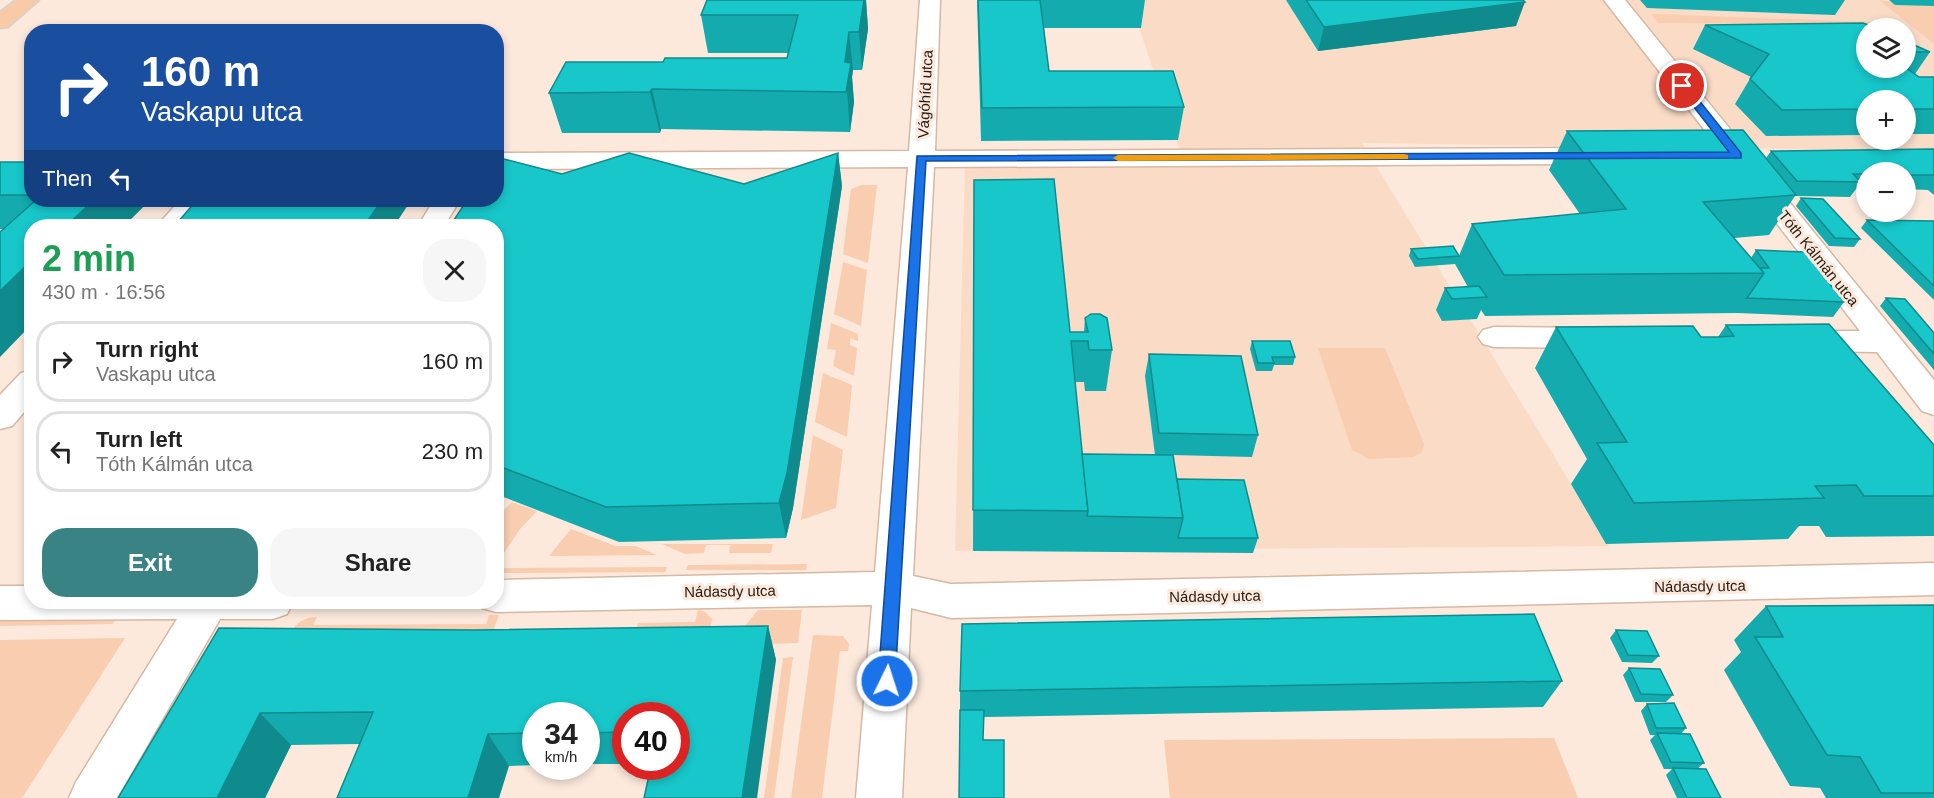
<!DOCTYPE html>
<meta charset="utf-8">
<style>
body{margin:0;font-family:Helvetica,sans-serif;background:#f6f6f6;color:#222;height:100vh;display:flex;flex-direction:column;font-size:22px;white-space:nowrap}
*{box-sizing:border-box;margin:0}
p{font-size:20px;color:#767676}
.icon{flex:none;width:33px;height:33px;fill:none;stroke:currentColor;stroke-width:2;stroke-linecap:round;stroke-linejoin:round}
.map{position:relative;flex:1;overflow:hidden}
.drawer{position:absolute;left:24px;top:219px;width:480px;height:390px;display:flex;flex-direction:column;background:#fff;border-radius:24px;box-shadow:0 3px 9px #0003}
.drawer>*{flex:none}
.banner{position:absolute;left:24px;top:24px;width:480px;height:183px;border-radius:24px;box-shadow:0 3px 9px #0003;background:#1a4fa0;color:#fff;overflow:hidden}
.controls{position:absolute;left:1856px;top:18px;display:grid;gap:12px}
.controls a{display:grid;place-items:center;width:60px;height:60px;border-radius:50%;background:#fff;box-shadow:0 3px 9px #0003;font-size:30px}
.speed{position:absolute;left:522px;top:702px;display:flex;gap:12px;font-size:30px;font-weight:700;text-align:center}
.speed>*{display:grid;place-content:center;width:78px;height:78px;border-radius:50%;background:#fff;box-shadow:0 3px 9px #0003;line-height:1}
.speed small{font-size:15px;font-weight:400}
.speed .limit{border:9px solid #d22;background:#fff;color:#111}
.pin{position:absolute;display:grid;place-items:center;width:51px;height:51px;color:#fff;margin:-26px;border:3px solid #fff;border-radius:50%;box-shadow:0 2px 6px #0007}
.me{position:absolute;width:66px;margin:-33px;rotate:4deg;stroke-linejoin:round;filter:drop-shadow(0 0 4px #0008)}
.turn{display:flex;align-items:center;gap:21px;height:126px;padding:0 18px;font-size:27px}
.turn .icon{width:78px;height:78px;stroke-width:2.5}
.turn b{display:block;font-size:42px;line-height:51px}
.then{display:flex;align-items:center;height:57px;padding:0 18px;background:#0003;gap:12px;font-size:22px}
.round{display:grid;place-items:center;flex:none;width:63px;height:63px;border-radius:24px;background:#f6f6f6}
.headline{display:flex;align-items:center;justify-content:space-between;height:102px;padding:0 18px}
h1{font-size:36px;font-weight:800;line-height:45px;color:#1e9e55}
.action{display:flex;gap:12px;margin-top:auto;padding:12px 18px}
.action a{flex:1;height:69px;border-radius:24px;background:#3a8384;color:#fff;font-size:24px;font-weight:800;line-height:69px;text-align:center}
.action a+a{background:#f6f6f6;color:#222}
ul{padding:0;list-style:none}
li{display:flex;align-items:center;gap:18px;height:81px;margin:0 12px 9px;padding:0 6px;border:3px solid #e0e0e0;border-radius:24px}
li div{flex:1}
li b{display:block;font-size:22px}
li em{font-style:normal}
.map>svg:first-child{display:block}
</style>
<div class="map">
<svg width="1934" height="798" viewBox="0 0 1934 798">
<rect width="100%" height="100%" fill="#fce9dc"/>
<path fill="#f9dbc6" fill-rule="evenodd" d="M1130 0H1879L1934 42V151L1362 143 1609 546 955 551 965 163 1183 160ZM1866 28H1905V68H1866ZM1866 100H1905V140H1866Z"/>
<g fill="#f8cdb0">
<path d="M1879 0 1934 6V44Z"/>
<path d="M1651 14 1873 22 1876 25 1658 23Z"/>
<path d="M862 185H877L868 263 843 254 851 189Z"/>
<path d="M843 262 867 270 861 326 834 314Z"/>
<path d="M831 323 858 334V341L850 338V345L857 348 854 376 833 366 836 350 827 349Z"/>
<path d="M1318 348H1385L1424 444 1422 452 1413 457 1369 459 1352 450Z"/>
<path d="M823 373 852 385 847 437 815 422Z"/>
<path d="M813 435 843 450 836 508 801 520Z"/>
<path d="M512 502 537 511 520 529 502 556H497V517Z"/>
<path d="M571 529 615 546H635L657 555 549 556Z"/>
<path d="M662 544H773L771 553H729L730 545H706L704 553 685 554Z"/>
<path d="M807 564 806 570H686L688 565Z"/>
<path d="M667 567 665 572 496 573 497 568Z"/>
<path d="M698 610 704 611 712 619 708 642 634 641 638 623 695 622Z"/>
<path d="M758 610H802L798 643 740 645 741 631Z"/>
<path d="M489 615H499L489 642 291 633C297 622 304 617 317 617L313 625 486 624Z"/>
<path d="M117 616 113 624 0 626V618Z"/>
<path d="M813 635 843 636 849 644 848 651H840L822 798H791Z"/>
<path d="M125 638 22 798H0V640Z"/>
<path d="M793 657 774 798H764L783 658Z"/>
<path d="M1554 738 1578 798H1170L1164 740Z"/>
</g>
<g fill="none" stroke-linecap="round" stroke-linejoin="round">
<g stroke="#d6b8a3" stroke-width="3">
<g id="minor">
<path d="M920 0H940L935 151 1599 148 1608 151 1612 156 1608 161 1599 164 934 167 913 576 951 584 1934 563V595L951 618 911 608 902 798H856L872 605 496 612 482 608 479 602H496V580L875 572 908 167 496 169V153L909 151Z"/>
<path d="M1604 0H1625L1934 380V415L1922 411 1877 352 1801 351 1790 348 1785 341 1790 334 1801 331H1860Z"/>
<path d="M180 200H208L185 226H157Z"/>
<path d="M434 200H460L444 226H418Z"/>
<path d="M1494 327 1596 328 1607 331 1612 338 1607 345 1596 348 1494 347 1483 344 1478 337 1483 330Z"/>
<path d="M32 370V403L12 426 0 429V395L21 373Z"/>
<path d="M0 586H32V602H293L287 614 273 619H220L117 798H69L76 782 177 619 0 620Z"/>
</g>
</g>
<g stroke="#d4d2d0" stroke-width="3">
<path id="major" d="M16 0H39L8 27 0 28V12Z"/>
</g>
<use href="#minor" fill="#fff" fill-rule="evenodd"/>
<use href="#major" fill="#f9caa7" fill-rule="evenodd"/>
</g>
<g fill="#14abae">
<path d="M707 0H866L868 29 862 70H853L852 77 854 102 850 132 661 129 660 133H562L549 93 663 62 787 58 789 53H708L701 15Z"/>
<path d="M977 0H1145L1141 28H1044L1049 71 1184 107 1178 140 981 141Z"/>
<path d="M1286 0H1523L1516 26 1318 51Z"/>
<path d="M1640 0H1845L1835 15 1647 8Z"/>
<path d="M1889 0H1934V6L1895 5Z"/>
<path d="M1705 25 1866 68H1905V41L1930 52 1915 74 1919 77H1934V134H1905V100H1866V135L1766 136 1735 104 1751 77 1693 49Z"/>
<path d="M1567 131 1766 158 1771 151 1934 149V195L1928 190 1905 189V172H1866V189H1856L1850 197 1795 196 1769 235 1734 238 1751 258 1756 250 1844 302 1833 317 1737 313 1485 316 1481 310 1477 319 1442 321 1436 310 1445 288 1468 287 1455 264 1415 267 1409 256 1411 249 1459 256 1472 224 1580 214 1549 170Z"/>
<path d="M838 153 842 186 793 508 786 538 619 542 496 494V226L562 174 744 184Z"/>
<path d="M0 162H32V200H150L124 226 0 229Z"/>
<path d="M974 180 1070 332H1084L1085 318 1112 350 1106 391H1085L1084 382H1075L1082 454 1155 455 1145 376 1149 354 1258 435 1252 457 1173 455 1177 479 1258 538 1253 553 973 551Z"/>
<path d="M1801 198 1860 239 1854 247 1829 246 1796 206Z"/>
<path d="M411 200 394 226H179L177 223Z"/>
<path d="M1867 220 1934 221V300L1861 228Z"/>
<path d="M1886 298 1934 333V370L1880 306Z"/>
<path d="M1726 325 1934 445V536L1826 537 1819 526H1799L1788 539 1606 544 1571 484 1587 459 1535 368 1556 327 1701 337H1718Z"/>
<path d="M1252 341 1295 357 1293 365H1274L1272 371H1256L1250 349Z"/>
<path d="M1934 605V798H1826L1820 788 1790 786 1724 670 1741 652 1734 640 1766 606Z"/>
<path d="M768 626 776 660 676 716H626V764H586V716H536V765L509 766 359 744 291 745 265 798H118L219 628 474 630Z"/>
<path d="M1616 630 1659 656 1652 663 1622 662 1610 638Z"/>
<path d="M1629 668 1673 695 1666 702H1635L1623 675Z"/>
<path d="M1562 681 1543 707 984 717 983 740 960 710V691Z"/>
<path d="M1647 704 1686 728 1681 734 1704 763 1697 769 1721 798H1677L1666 775 1672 769H1664L1650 740 1655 735H1650L1641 711Z"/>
</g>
<g fill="#108b8d">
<path d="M864 0H866L868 29 862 70 859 32Z"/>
<path d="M1525 2 1516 26 1318 51 1324 27Z"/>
<path d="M849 32 853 70 852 77 854 102 850 132 845 62Z"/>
<path d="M652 89 661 129 660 133 650 92Z"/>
<path d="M838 153 842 186 793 508 786 538 779 503Z"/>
<path d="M94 200H150L124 226H66Z"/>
<path d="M382 200H411L394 226H369L367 222Z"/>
<path d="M298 221 301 226H294Z"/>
<path d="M32 260V324L0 357V291Z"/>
<path d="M768 626 776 660 757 798H742Z"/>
<path d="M260 713 291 745 265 798H217Z"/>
<path d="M488 734 509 766 499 798H468Z"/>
</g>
<g fill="#17c7ca" stroke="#108b8d" stroke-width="1.5">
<path d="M707 0H864L859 32H849L845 62 851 63 846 92 652 89 650 92 549 93 566 62H663L665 58H787L798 15H701Z"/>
<path d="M978 0H1040L1049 71H1173L1184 107 982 108Z"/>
<path d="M1306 0H1523L1525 2 1324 27Z"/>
<path d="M1863 23 1876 28H1866V68H1905V67L1919 77H1934V109H1905V100H1866V109L1782 110 1750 79 1769 54 1705 25Z"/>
<path d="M1905 41 1930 52H1905Z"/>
<path d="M1743 130 1796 195 1703 202 1764 273 1504 275 1472 224 1626 209 1567 131Z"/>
<path d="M1934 149V175H1905V172H1866V174H1853L1861 182 1797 181 1771 151Z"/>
<path d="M629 153 744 184 838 153 787 473 779 503 606 507 496 465V226H450L467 200H496V157L562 174Z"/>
<rect x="0" y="162" width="32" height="33"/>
<path d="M1054 179 1070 332H1088L1085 318 1091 314H1100L1107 318 1112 350H1089L1088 341H1071L1088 511 973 510 974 180Z"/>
<path d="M1801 198 1823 199 1860 239 1835 238Z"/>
<path d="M36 200H94L66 226H32V260L0 291V232Z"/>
<path d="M197 200H382L367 222 298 221 294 226H259L263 222 177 223Z"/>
<path d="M1867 220 1934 221V286Z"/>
<path d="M1453 246 1459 256 1418 259 1411 249Z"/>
<path d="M1756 250 1805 252 1844 302 1747 298 1764 273 1760 268H1769Z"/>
<path d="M1479 286 1487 297 1452 299 1445 288Z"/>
<path d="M1886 298 1905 299 1934 333V354Z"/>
<path d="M1829 324 1934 445V496H1864L1856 485 1815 486 1824 498 1634 503 1597 443 1627 442 1556 327 1693 326 1701 337H1719L1734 336 1726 325Z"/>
<path d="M1252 341H1290L1295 357H1272L1274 363H1258Z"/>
<path d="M1149 354 1241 356 1258 435 1159 433Z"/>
<path d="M1082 454 1173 455 1183 518 1087 516 1088 511Z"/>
<path d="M1177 479 1244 480 1258 538H1178L1183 518Z"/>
<path d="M1934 605V793H1881L1860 757 1827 755 1755 637H1783L1766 606Z"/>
<path d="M1534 614 1562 681 960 691 962 624Z"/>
<path d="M768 626 742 798H644L651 766H676V716H626V732L586 733V716H536V733L488 734 468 798H337L373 712 260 713 217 798H118L219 628 474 630Z"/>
<path d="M1616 630 1647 631 1659 656 1628 655Z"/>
<path d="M1629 668 1660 669 1673 695 1641 694Z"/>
<path d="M1674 703 1686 728H1656L1647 704Z"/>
<path d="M960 710H984L983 740H1004V798H959Z"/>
<path d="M1657 733 1690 734 1704 763 1671 762Z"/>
<path d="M1673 768 1706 769 1721 798H1687Z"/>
</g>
<path fill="#1a73e8" stroke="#114b97" stroke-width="1.5" d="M1679 84H1686L1741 153V158L926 161 895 681 893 687 887 689 881 687 878 681 917 156 1729 152 1679 88Z"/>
<path fill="#f59e0b" d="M1404 154 1408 155V159L1118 161 1113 158 1118 155Z"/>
<g text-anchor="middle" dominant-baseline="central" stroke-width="6" stroke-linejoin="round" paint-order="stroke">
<g font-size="15" fill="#271c14" stroke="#fce9dc">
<text transform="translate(925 94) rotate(-87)">Vágóhíd utca</text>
<text transform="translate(1819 258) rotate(51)">Tóth Kálmán utca</text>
<text transform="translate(1700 586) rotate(-1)">Nádasdy utca</text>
<text transform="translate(730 591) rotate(-1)">Nádasdy utca</text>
<text transform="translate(1215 596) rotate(-1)">Nádasdy utca</text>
</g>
</g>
</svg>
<div class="controls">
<a><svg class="icon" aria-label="layers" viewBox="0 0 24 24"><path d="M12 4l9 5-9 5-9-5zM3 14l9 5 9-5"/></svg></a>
<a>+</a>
<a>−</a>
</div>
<div class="speed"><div>34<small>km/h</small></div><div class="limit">40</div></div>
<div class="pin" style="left:1682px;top:86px;background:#d93025"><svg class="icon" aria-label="arrive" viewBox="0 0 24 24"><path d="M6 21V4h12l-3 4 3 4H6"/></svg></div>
<svg class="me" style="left:887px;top:681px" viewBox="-20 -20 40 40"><circle r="17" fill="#1a73e8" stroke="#fff" stroke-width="3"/><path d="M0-11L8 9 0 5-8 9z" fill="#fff"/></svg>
<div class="banner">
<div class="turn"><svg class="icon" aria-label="right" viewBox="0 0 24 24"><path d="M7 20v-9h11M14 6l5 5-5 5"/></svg><div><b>160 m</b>Vaskapu utca</div></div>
<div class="then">Then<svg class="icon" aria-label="left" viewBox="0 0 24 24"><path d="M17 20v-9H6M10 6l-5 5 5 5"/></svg></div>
</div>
<section class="drawer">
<div class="headline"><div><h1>2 min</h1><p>430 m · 16:56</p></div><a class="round"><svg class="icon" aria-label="close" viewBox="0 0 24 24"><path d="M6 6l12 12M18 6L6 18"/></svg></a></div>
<ul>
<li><svg class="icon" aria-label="right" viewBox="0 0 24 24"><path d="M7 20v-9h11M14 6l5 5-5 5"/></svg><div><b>Turn right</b><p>Vaskapu utca</p></div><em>160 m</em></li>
<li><svg class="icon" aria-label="left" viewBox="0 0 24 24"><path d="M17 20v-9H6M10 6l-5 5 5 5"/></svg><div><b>Turn left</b><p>Tóth Kálmán utca</p></div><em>230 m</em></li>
</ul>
<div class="action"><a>Exit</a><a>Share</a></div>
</section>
</div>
